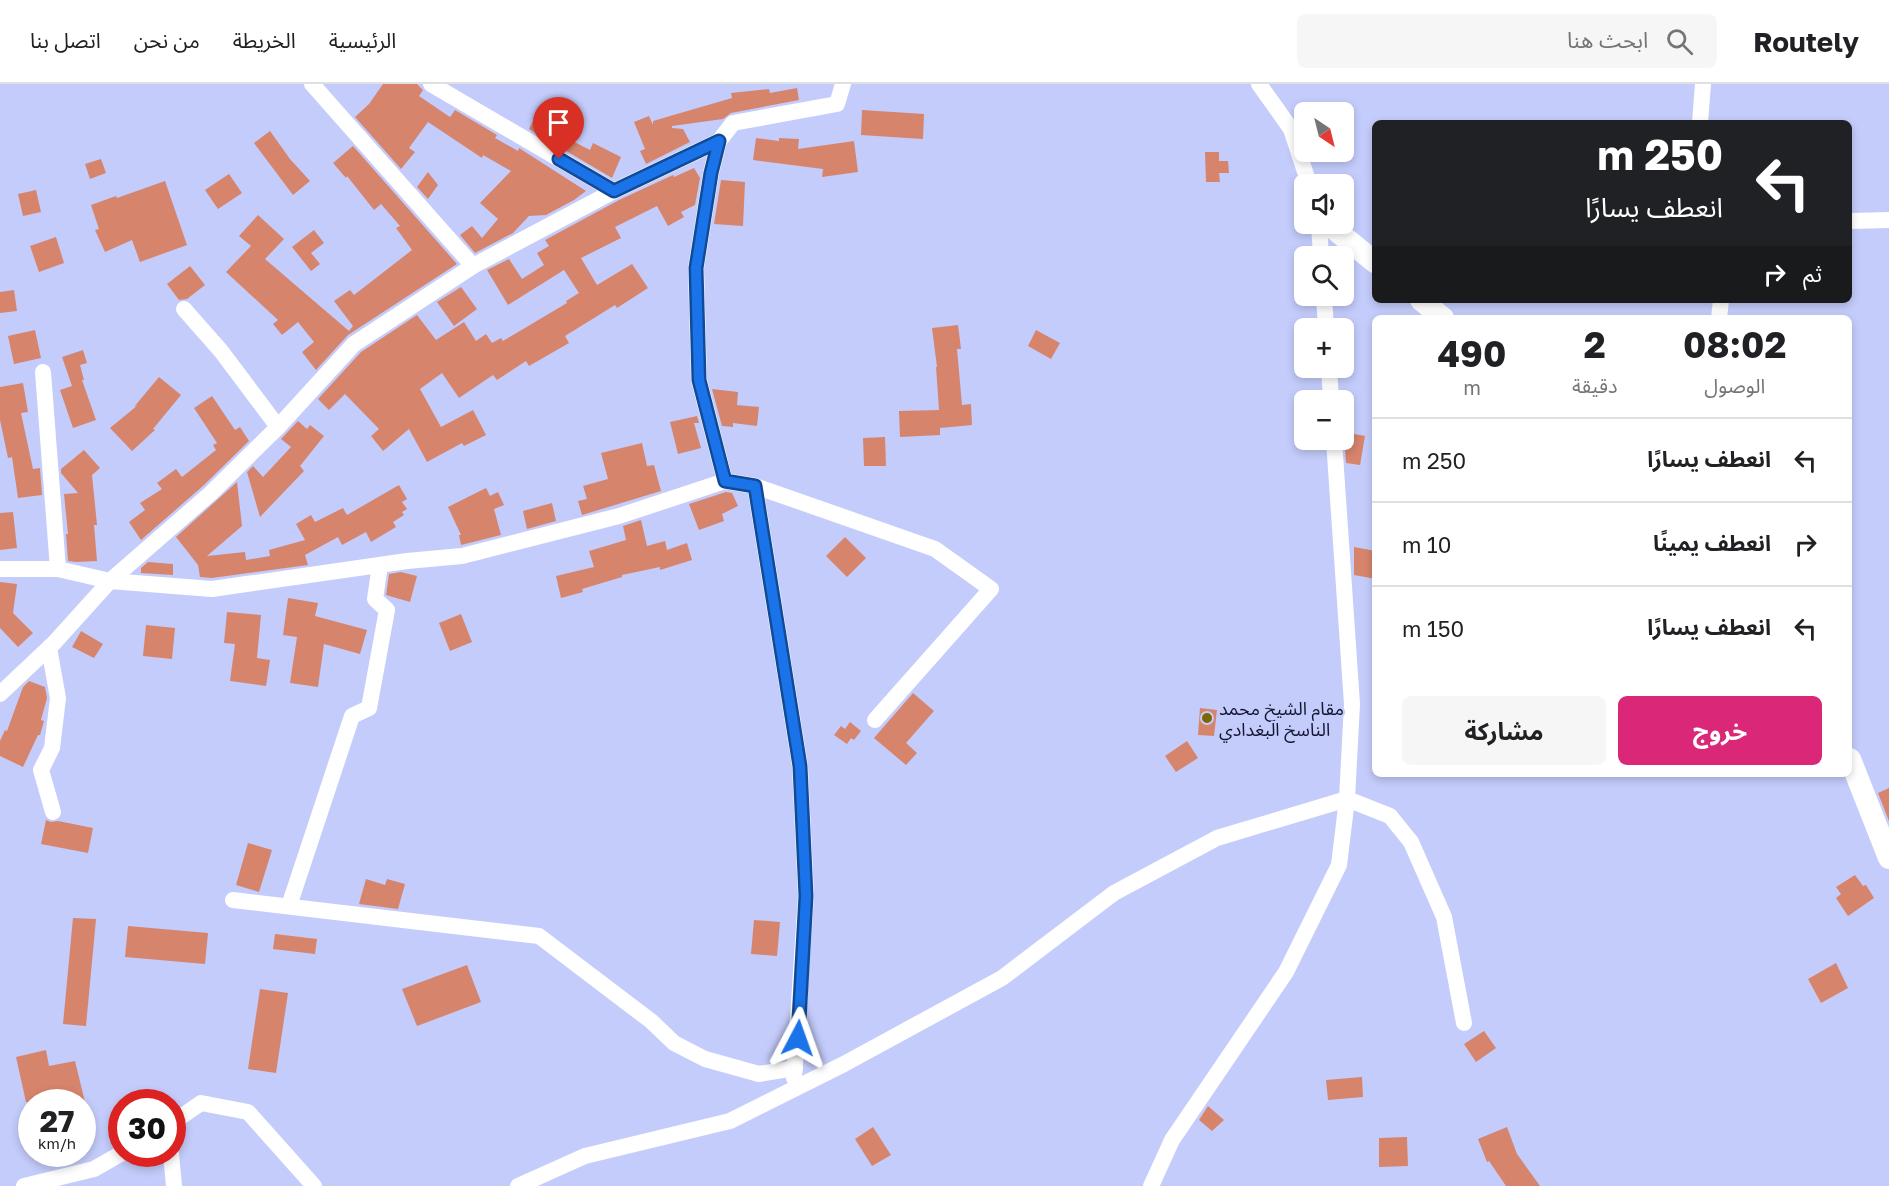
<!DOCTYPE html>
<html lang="ar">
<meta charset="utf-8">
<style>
body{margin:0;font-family:"Golos Text","Noto Sans Arabic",sans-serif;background:#f6f6f6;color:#202124;direction:rtl;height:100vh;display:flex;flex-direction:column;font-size:22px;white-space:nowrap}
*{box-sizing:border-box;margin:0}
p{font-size:20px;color:#757577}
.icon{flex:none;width:33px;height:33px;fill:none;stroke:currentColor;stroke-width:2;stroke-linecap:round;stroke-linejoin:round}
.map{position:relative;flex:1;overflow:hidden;direction:ltr}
.drawer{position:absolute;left:1372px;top:231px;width:480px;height:462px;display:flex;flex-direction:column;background:#fff;border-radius:9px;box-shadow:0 3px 9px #0003;direction:rtl}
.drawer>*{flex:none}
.banner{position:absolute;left:1372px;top:36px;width:480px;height:183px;border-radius:9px;box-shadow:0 3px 9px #0003;direction:rtl;background:#202124;color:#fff;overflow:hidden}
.needle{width:39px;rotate:145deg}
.controls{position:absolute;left:1294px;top:18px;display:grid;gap:12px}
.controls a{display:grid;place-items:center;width:60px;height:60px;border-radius:9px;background:#fff;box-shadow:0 3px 9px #0003;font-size:30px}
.speed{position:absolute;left:18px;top:1005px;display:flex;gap:12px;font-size:30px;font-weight:700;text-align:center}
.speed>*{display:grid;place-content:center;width:78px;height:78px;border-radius:50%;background:#fff;box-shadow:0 3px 9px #0003;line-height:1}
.speed small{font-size:15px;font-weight:400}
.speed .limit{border:9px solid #d22;background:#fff;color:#111}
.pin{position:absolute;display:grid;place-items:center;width:51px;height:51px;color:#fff;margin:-62px -26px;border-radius:50% 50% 50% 0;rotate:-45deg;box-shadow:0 0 6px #0007}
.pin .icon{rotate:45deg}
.me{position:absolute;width:66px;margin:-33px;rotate:4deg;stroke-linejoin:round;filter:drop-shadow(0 0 4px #0008)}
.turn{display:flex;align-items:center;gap:21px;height:126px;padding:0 30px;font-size:27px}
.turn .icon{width:78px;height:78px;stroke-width:2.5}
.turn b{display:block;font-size:42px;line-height:51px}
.then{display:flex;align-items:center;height:57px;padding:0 30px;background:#0003;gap:12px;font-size:22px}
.eta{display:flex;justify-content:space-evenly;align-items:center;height:102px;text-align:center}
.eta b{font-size:36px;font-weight:700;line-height:42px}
.primary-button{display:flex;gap:12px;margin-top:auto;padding:12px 30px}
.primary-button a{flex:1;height:69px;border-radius:9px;background:#db2777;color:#fff;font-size:24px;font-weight:700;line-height:69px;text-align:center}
.primary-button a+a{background:#f6f6f6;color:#202124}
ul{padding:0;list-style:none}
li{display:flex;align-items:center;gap:18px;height:84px;padding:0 30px;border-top:2px solid #e0e0e0}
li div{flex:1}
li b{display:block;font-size:22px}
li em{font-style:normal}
header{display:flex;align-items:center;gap:36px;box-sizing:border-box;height:84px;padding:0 30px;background:#fff;border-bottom:2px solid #e0e0e0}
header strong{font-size:28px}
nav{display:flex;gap:33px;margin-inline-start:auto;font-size:21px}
.search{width:420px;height:54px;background:#f6f6f6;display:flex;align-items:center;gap:15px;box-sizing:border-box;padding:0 21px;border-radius:9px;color:#757577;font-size:22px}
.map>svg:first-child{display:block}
</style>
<header>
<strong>Routely</strong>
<div class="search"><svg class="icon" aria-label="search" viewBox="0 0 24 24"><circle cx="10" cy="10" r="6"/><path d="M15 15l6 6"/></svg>ابحث هنا</div>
<nav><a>الرئيسية</a><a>الخريطة</a><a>من نحن</a><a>اتصل بنا</a></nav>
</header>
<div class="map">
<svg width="1889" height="1102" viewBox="0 0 1889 1102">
<rect width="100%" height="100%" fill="#c4ccfb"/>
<g fill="#d7846c">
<path d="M383 0H417L423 6 419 12 450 33 455 26 497 51 495 54 518 67 519 64 586 107 574 116 546 131 529 132 513 149 475 169 460 151 472 142 482 154 498 135 480 119 511 87 483 71 482 74 428 38 409 64 415 68 401 85 355 33 369 20Z"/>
<path d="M797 4 799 16 731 29 723 35 672 42V44L683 45 690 58 646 80 640 67 645 65 634 38 649 32 653 41V37L732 14 731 9 769 5 770 9Z"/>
<path d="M862 26 924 30 923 55 861 51Z"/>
<path d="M533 37 590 66 593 59 621 73 612 94 529 45Z"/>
<path d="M270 47 290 75 310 97 293 111 254 59Z"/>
<path d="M756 54 779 57V54L799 55 798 65 854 57 858 88 822 93 823 85 753 76Z"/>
<path d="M353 62 457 180 348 251 316 286 302 268 314 258 298 238 282 251 273 240 278 236 226 188 251 162 239 152 258 131 284 155 265 175 349 247 353 242 334 217 350 206 354 211 412 166 396 144 400 142 381 120 374 126 347 92 346 94 333 79Z"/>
<path d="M1205 68H1219V77H1228L1229 89H1219L1220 98H1206Z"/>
<path d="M101 75 106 89 90 95 85 80Z"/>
<path d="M694 84 700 94 695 121 681 128 684 133 668 142 657 122 615 143 621 154 581 174 597 201 632 180 648 204 617 224 615 221 565 252 569 259 529 282 526 277 497 296 493 291 459 314 442 289 420 305 441 343 473 326 486 351 464 362 462 359 427 378 409 345 383 367 371 352 379 345 345 310 329 326 318 315 361 268 417 231 436 256 464 238 476 257 486 250 492 259 501 254 503 257 567 219 566 217 579 209 564 186 508 221 487 186 509 175 522 195 544 181 537 169 549 162 545 156 619 116 673 91 674 93Z"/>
<path d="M428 88 438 101 428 115 417 103Z"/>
<path d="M229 90 242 109 218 125 205 106Z"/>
<path d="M721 96 745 98 743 142 714 140Z"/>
<path d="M165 97 187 161 140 178 132 156 105 168 95 146 99 145 91 121 116 112 117 114Z"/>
<path d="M36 106 41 128 23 132 18 110Z"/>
<path d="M314 146 324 159 311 169 320 180 311 187 292 163Z"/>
<path d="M56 153 64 179 39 188 30 162Z"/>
<path d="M190 182 205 201 187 215 179 216 167 200Z"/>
<path d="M461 203 477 225 454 242 437 218Z"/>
<path d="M14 206 17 227 0 229V208Z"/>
<path d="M958 241 961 265H957L962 321 971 320 972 341 940 344V351L900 353 899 327 939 326 936 283H937L932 244Z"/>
<path d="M35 246 41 274 14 280 8 252Z"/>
<path d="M1036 246 1060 259 1051 275 1028 262Z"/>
<path d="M83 266 87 279 80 281 84 296H82L96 336 73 344 60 306 72 302 62 273Z"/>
<path d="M159 293 181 311 153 345 155 346 132 367 110 344 138 321 134 323Z"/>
<path d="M23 299 28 328 21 329 33 385 40 384 42 411 18 414 12 373 8 374 0 336V303Z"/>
<path d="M712 305 738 308 737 321 759 323 757 342 733 339V343L722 342Z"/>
<path d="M212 312 235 346 240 343 249 357 204 401 141 456 129 438 145 426 140 419 162 405 157 399 176 385 182 393 216 366 213 361 217 359 194 324Z"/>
<path d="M697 332 699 339H694L701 364 678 370 670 338Z"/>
<path d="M298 337 307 345 310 341 324 352 300 382 304 387 260 433 247 388 253 382 263 393 291 363 281 355Z"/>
<path d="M1344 348 1365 352 1360 381 1346 379Z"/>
<path d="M885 353 886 382H864L863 354Z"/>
<path d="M642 359 647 382 654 381 661 407 582 431 578 417 587 415 583 402 608 395 601 369Z"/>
<path d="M84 366 100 384 92 391 97 441H94L97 477 76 478 68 477 66 450H68L64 410 78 409 61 389V385Z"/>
<path d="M237 398 242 442 207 472 245 468 246 476 270 472 269 466 305 456 296 440 311 431 315 438 343 424 347 431 399 401 407 415 402 418 407 425 402 428 404 431 393 438 396 443 371 458 366 448 342 461 338 453 305 471 308 481 212 494 200 493 198 481 176 453Z"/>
<path d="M486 404 490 412 498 408 504 421 494 425 501 451 461 461 459 451H461L448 423Z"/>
<path d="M726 408 732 409 738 422 722 430 724 437 699 446 689 420Z"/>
<path d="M552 419 556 437 527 445 523 427Z"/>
<path d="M13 428 17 464 0 466V429Z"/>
<path d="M641 436 647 462 665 457 667 466 687 459 692 476 660 486V483L622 491V493L582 505 583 508 561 514 556 492 594 483 589 467 626 456 623 442Z"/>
<path d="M845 453 866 474 847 493 826 472Z"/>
<path d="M1354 463 1376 467V495L1354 491Z"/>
<path d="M148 478 173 480V491L141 489V484Z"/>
<path d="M401 488 417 492 410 518 386 511 389 490Z"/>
<path d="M0 498 17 500 13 529 33 549 18 563 0 544Z"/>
<path d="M288 514 318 519 315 532 367 546 360 570 324 560 318 603 290 599 297 553 283 551Z"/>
<path d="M227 528 261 531 257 574 270 576 266 602 230 597 235 560 224 559Z"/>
<path d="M461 530 472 558 450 567 439 539Z"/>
<path d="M146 541 175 544 172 575 143 572Z"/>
<path d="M81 547 103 560 94 574 72 563Z"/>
<path d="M29 597 45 603 47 614 41 636 44 637 40 651H38L23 683 0 672V657L5 646 7 647 23 603Z"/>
<path d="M913 609 934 627 906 659 917 669 906 681 874 654Z"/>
<path d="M1200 624 1217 626 1214 652 1198 651Z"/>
<path d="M850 638 861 647 854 656 851 654 847 660 834 651 841 642 845 645Z"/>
<path d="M1187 657 1198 674 1176 688 1165 672Z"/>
<path d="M1889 704V737L1878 709Z"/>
<path d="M46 736 51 738 58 737 93 744 88 769 41 760Z"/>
<path d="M248 759 272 766 259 808 236 801Z"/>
<path d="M1855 791 1863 802 1866 801 1874 814 1848 832 1836 814 1841 810 1836 803Z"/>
<path d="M366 795 385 801 387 795 405 800 398 825 359 820Z"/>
<path d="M73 834 96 835 86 942 63 940Z"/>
<path d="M754 836 780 838 777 872 751 870Z"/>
<path d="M128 842 208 849 205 880 125 873Z"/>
<path d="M275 850 317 855 315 870 273 865Z"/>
<path d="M1836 879 1848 904 1821 919 1808 895Z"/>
<path d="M467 881 481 918 417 942 402 905Z"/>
<path d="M260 905 288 909 276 989 248 985Z"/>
<path d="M1484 947 1496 964 1476 978 1464 960Z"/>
<path d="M46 966 49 982 75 977 85 1018H26L16 973Z"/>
<path d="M1362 993 1363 1013 1328 1016 1326 996Z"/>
<path d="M1208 1022 1224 1036 1212 1047 1199 1036Z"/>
<path d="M873 1043 891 1071 872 1082 855 1055Z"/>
<path d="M1507 1043 1517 1070 1540 1102H1506L1489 1077 1487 1078 1478 1055Z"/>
<path d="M1407 1053 1408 1082 1379 1083V1054Z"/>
</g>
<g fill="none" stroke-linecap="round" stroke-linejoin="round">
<g stroke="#fff" stroke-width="16">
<path d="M312 0 473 182"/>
<path d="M431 0 614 107"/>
<path d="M1259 0 1291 45 1309 100"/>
<path d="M1700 39 1703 0"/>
<path d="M719 57 711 89 696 184 699 296 725 397"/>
<path d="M1850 137 1889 136"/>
<path d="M1319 140 1321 172"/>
<path d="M1324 212 1326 244"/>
<path d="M184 225 221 267 278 343"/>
<path d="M1719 234 1721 216"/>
<path d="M1329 284 1331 316"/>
<path d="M43 288 58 485"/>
<path d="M755 402 800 682 806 812 794 994"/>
<path d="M0 485H58L110 497 212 505 407 477 462 472 619 432 725 397 755 402 935 465 991 505 875 636"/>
<path d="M49 564 58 614 52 664 41 686 53 728"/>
<path d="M0 610 54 559 110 497 211 409 278 343 354 260 473 182 614 107 719 57 733 39 837 20 843 0"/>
<path d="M233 816 539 852 651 937 674 959 705 975 759 990 795 984"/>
<path d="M289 822 352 632 369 624 387 526 375 515 380 481"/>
<path d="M172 1039 201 1019 248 1028 314 1102"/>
<path d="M171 1070 174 1102"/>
<path d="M24 1102 94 1085 122 1069"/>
<path d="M518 1102 585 1072 730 1037 844 980 1002 894 1114 809 1217 754 1347 715 1390 732 1411 758 1444 833 1464 939"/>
<path d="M1151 1102 1172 1056 1286 888 1339 781 1347 715 1352 620 1334 356"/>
</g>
<g stroke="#fff" stroke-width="22">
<path d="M1328 140 1376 179"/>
<path d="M1421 216 1443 234"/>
<path d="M1850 675 1889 774"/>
</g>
</g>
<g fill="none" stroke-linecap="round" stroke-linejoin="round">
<g stroke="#114b97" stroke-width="15">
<path id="route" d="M559 75 614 107 719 57 711 89 696 184 699 296 725 397 755 402 800 682 806 812 798 954"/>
</g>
<use href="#route" stroke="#1a73e8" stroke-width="10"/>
</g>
<circle fill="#7b6800" stroke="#c4ccfb" stroke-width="2" cx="1207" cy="634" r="6"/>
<g text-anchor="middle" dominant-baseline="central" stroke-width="4.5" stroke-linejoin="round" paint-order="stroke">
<g font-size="18" fill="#131531" stroke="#c4ccfb" text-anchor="start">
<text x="1219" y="624">مقام الشيخ محمد<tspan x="1219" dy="21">الناسخ البغدادي</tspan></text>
</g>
</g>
</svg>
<div class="controls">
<a><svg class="needle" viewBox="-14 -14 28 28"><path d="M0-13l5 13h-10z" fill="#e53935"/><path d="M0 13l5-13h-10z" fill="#757577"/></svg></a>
<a><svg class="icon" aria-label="sound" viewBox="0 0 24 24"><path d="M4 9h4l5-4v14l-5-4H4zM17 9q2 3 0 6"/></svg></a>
<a><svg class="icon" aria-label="search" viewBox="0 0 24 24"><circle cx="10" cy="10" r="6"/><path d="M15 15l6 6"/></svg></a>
<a>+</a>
<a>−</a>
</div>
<div class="speed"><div>27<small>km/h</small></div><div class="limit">30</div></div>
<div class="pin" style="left:559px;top:75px;background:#d93025"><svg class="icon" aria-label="arrive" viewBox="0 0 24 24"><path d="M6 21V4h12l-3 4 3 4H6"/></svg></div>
<svg class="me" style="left:798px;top:954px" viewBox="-20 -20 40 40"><path d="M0-17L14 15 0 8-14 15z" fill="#1a73e8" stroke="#fff" stroke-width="4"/></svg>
<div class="banner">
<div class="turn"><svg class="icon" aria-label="left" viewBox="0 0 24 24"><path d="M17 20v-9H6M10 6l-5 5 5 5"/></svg><div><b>250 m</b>انعطف يسارًا</div></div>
<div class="then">ثم<svg class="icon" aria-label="right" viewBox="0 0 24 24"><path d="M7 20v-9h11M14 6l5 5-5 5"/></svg></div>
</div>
<section class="drawer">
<div class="eta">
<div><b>08:02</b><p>الوصول</p></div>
<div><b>2</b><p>دقيقة</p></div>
<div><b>490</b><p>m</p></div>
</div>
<ul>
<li><svg class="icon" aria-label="left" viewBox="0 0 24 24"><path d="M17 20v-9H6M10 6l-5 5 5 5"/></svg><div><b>انعطف يسارًا</b></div><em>250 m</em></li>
<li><svg class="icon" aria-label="right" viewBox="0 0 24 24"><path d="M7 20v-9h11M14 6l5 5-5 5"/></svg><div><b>انعطف يمينًا</b></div><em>10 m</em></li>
<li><svg class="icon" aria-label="left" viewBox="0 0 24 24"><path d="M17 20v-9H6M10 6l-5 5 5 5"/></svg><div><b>انعطف يسارًا</b></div><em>150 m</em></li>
</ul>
<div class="primary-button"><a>خروج</a><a>مشاركة</a></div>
</section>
</div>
